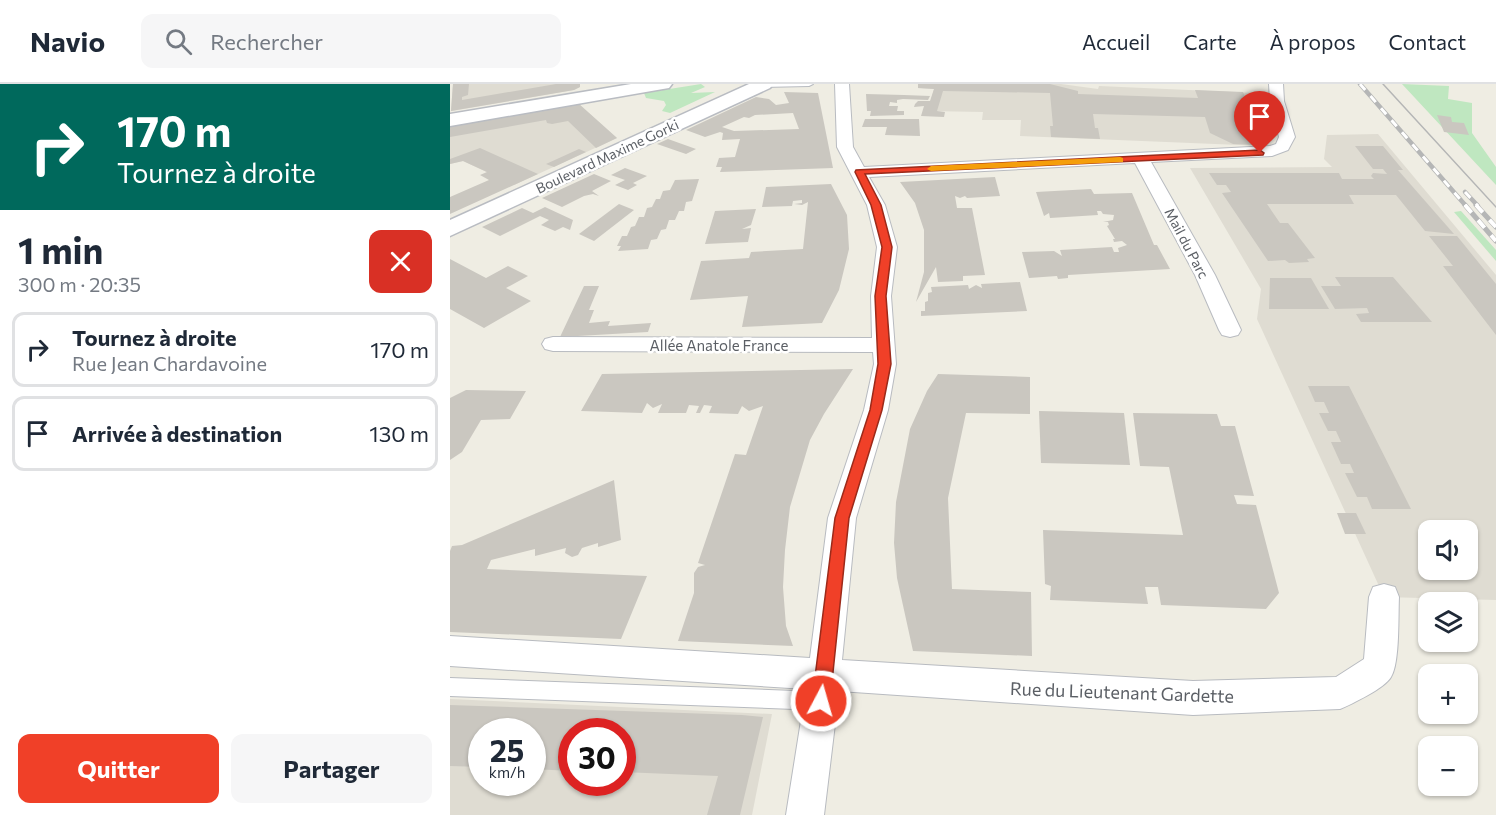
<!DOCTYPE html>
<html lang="fr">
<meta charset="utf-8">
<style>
body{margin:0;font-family:Commissioner,sans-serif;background:#f6f6f7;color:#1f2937;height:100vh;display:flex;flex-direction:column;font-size:22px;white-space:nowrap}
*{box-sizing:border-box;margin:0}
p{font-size:20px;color:#747a83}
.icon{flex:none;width:33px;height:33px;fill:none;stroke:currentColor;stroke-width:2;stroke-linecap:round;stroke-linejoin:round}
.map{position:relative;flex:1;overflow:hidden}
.panel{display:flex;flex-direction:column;background:#fff;width:450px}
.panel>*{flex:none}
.hud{background:#00695c;color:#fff;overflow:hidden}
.buttons{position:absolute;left:968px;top:436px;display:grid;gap:12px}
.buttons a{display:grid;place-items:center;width:60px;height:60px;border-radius:12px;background:#fff;box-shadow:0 2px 4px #0004;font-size:30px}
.speed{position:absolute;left:18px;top:634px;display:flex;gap:12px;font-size:30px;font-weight:700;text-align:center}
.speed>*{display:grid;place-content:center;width:78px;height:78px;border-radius:50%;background:#fff;box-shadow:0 2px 4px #0004;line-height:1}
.speed small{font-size:15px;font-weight:400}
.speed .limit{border:9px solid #d22;background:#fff;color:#111}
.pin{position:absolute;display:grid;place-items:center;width:51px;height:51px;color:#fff;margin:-62px -26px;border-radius:50% 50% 50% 0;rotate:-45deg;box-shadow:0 0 6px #0007}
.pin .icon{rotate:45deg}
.me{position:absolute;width:66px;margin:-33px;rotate:6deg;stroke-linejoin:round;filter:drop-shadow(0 0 4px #0008)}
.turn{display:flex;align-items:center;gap:21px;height:126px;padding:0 18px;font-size:27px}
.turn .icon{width:78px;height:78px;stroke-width:2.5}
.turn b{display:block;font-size:42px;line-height:51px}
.round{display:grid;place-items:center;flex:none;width:63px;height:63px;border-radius:12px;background:#f6f6f7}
.overview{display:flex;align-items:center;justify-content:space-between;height:102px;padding:0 18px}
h1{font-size:36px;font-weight:700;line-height:45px}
.primary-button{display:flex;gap:12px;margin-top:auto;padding:12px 18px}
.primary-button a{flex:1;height:69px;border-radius:12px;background:#f04028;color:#fff;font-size:24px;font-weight:700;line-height:69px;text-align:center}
.primary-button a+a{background:#f6f6f7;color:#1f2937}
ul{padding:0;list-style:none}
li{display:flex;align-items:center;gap:18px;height:75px;margin:0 12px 9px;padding:0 6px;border:3px solid #e0e1e3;border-radius:12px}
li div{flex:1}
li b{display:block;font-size:22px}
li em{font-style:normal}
header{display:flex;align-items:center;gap:36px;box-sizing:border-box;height:84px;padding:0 30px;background:#fff;border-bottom:2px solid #e0e1e3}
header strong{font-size:28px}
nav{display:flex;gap:33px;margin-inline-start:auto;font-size:21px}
.search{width:420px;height:54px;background:#f6f6f7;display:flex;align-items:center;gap:15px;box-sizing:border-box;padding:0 21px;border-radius:12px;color:#747a83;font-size:22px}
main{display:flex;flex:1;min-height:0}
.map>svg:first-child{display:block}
</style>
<header>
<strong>Navio</strong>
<div class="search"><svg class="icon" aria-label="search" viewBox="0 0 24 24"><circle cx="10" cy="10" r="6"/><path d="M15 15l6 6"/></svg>Rechercher</div>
<nav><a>Accueil</a><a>Carte</a><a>À propos</a><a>Contact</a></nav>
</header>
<main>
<section class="panel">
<div class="hud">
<div class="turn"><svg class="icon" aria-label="right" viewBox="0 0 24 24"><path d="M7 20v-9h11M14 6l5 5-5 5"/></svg><div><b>170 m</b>Tournez à droite</div></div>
</div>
<div class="overview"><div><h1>1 min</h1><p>300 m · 20:35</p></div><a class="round" style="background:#d93025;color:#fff"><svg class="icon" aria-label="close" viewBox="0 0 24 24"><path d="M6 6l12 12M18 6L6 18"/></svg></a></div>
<ul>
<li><svg class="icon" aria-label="right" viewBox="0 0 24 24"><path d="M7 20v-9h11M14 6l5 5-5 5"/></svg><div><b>Tournez à droite</b><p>Rue Jean Chardavoine</p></div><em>170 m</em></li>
<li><svg class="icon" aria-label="arrive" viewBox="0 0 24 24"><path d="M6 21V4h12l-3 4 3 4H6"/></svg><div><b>Arrivée à destination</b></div><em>130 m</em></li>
</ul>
<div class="primary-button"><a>Quitter</a><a>Partager</a></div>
</section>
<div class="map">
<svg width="1046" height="731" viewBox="0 0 1046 731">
<rect width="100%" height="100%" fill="#efede3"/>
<g fill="#dfdcd2" fill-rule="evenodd">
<path d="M3 0H130V3L124 6 1 27Z"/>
<path d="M468 0H611L648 5 649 2 806 9 814 62 570 52 571 36H532L533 28 478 27 484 5 468 4Z"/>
<path d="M129 20 167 54 64 101 13 77 0 80V42Z"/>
<path d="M928 50 1046 191V516L934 513 807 235 811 205 740 84 882 83 874 75 877 51ZM978 447H1017V486H978Z"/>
<path d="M0 615 322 630 302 731H0ZM32 648H82V699H32ZM122 648H172V699H122Z"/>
</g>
<g fill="#bfe7c0">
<path d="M251 0 255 3 241 9 265 8 220 29 212 27 216 21 214 17 196 14 194 9Z"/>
<path d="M952 0 999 2 998 15 1022 19V49L1046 83V101Z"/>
<path d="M1011 127 1046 166V177L1004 128Z"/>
</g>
<g fill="#cac7c0" fill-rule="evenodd">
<path d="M3 0H19L18 11 12 13V16L106 0H130V3L124 6 1 27Z"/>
<path d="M468 0H600L628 7V10L748 14 745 6 793 8 800 24 810 25 813 57 805 61 783 60 760 49 755 33 643 30 645 44H648L650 55 601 53 600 42H603L600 9 493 7 487 27 495 28 494 33 471 32 474 22 464 23 465 20 468 17H480L484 5 468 4Z"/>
<path d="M334 8 368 9 383 84 270 88 272 83H266L269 74 285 73 290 55 272 56 273 49 270 48 255 53 236 46 306 13 319 15 326 21 339 19ZM343 29 349 45 284 47 272 43 294 33 299 34 305 31Z"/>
<path d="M416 10 454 11 480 12 478 16 453 15 447 16V19L440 18 439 22H448L447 27H454V31L420 32 421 27H417Z"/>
<path d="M129 20 167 54 146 64 118 37 102 40 97 39 96 36 0 53V42Z"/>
<path d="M987 31 1001 33 1002 38 1014 39 1019 51 994 48Z"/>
<path d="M415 35H469L470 52 435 51 437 43H412Z"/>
<path d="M218 55 246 65 236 70 207 60Z"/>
<path d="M905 62H933L953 86H948L1004 150 975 147 946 111H899L904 120H817L830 139H838L865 174 857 175 859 178 839 179 835 176 818 177 772 109 781 108 776 101H767L759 89H889L892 95H924L921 92 923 89 937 90 933 85H923Z"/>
<path d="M30 64 88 90 0 130V113L39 96 30 91 37 88 13 77 0 80V75Z"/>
<path d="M129 65 136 68 104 83 96 80Z"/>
<path d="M175 84 197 92 183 99 187 101 178 106 165 101 175 96 161 91Z"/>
<path d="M144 90 161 97 142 107 149 112 143 110 134 112 112 123 92 114Z"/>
<path d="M545 93 550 112 517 114 515 112 510 114 505 112 507 124H522L535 191 513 192V197L488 198 486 183 466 218 474 188V146L465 119 450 98Z"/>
<path d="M249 95 242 117 236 118 234 127H229L225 136H219L216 145 211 146 207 155 201 156 198 165 168 167 171 162H167L172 152H177L181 143 185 142 189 133H194L197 124 202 123 206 115H210L213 107 220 106 225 96Z"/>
<path d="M381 100 397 131 399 165 389 206 372 239 292 243 298 212 240 216 251 177 299 174 301 168 353 165 358 118 352 121 344 120 352 119V116L343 117 342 122 312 123 316 103Z"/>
<path d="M641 105 644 110 682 109 704 161H707L720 185 618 191V194L608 195 607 192 579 194 572 168 604 167 612 172 610 166 662 163 664 168H669L668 164 677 161 672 157 664 158 663 155H665L657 142 659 141 658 138H653L663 136 664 131 653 130 651 127H647L648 131 600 134 599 129 594 132 586 108Z"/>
<path d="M169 120 184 126 144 157 129 150Z"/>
<path d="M95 123 123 136 120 146 113 143 105 147 91 141 99 136 90 132 50 152 32 143 72 124 83 129Z"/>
<path d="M306 125 301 141 292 145 301 144 298 158 255 160 265 127Z"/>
<path d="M979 152H1007L1046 200V251L993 182H1003Z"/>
<path d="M0 175 36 194 58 182 78 192 56 204 81 217 34 244 0 225Z"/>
<path d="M885 193H943L982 238H911L906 230 919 229 917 224 885 225 871 202H891Z"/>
<path d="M820 194H861L879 225H819Z"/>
<path d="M570 198 577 227 471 232V227H475V218L478 217V209L482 208 481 203 518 201 519 205 526 201 532 204 531 200Z"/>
<path d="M134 202H149L139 226H144L139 239 160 237 158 242 201 239 198 248 110 253Z"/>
<path d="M403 285 374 330 360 356 340 423 335 466 333 503 336 542 343 562 228 557 244 509V489L248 483 255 481 248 479 285 370 296 371 313 322 299 327 292 322 288 330 259 329 262 322 254 321 250 329H246L249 322 239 321 236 329H208L212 320 203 324 197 319 192 329 131 327 152 290Z"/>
<path d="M488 290 580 293V330L516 329 498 414 502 505 581 508 582 572 463 567 447 494 444 459 446 418 460 345 477 307Z"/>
<path d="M858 302H899L961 425H922L917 413H907L895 389H904L900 380H891L881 358H891L886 347H878L869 329H879L874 318H865Z"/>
<path d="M16 306 76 307 60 335 31 336 12 368 0 376V314Z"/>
<path d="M589 327 674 329 680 381 591 379Z"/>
<path d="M683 329 767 330 771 342H785L804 412 784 411 787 420 806 421 829 509 816 525 711 521 708 503H695L698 520 600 516 601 502 595 500 593 446 733 451 719 383 690 382Z"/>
<path d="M164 396 171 456 148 463V459L132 464 128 471 122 473 115 469 116 464 85 472V465L41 476 37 485 197 492 171 555 0 548V467L2 462 12 461Z"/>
<path d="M887 429H906L916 450H895Z"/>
<path d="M0 621 292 631 313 633 290 731H257L268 692 172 688V648H122V687L82 685V648H32V683L0 682Z"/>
</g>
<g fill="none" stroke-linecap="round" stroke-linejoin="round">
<g stroke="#b8bbc0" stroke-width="2">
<g id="lane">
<path d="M309 0H363L359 2 312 3Z"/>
<path d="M0 594 371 608 377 611 380 617 377 623 371 626 0 612Z"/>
</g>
</g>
<g stroke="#b8bbc0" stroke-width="2">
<path id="street" d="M385 0H399L403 63 414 83 820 62 826 60 829 53 820 17 819 0H833L834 17 845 53 838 66 822 72 701 78 765 191 791 246 788 251 780 253 772 251 769 246 745 191 685 79 419 93 435 121 447 163 441 212 446 280 438 326 406 434 392 576 743 597 886 593 914 575 919 513 923 503 934 500 945 503 949 513C948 531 950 579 941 593 935 604 902 620 890 625L743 631 389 607 374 731H336L356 605 0 582V552L360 574 378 434 414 326 424 280 423 268 103 267 95 265 92 260 95 255 103 253 422 254 421 212 427 163 417 121 387 63Z"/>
</g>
<g stroke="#b9bcc2" stroke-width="3">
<g id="secondary">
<path d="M181 0H222L219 4 213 5 0 42V30Z"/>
<path d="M299 0H323L320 4 0 152V136Z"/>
</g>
</g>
<use href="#lane" fill="#fff" fill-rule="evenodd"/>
<use href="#street" fill="#fff" fill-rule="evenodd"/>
<use href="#secondary" fill="#fff" fill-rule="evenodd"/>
<path stroke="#b5b6b6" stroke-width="1.5" d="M933 0 1046 123"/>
<g stroke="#b5b6b6" stroke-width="4.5">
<g id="rail-far1">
<path d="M910 0 1016 122"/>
<path d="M1015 108 1028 122"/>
</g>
</g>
<g stroke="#b5b6b6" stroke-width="5">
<g id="rail">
<path d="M1015 121 1046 157"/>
<path d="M1026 121 1046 143"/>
</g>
</g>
<use href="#rail-far1" stroke="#fff" stroke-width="3" stroke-dasharray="8" stroke-linecap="butt"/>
<use href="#rail" stroke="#fff" stroke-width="4" stroke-dasharray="10" stroke-linecap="butt"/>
</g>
<path fill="#f04028" stroke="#9c2a1a" stroke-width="1.5" d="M810 66 814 69 813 71 415 90 431 121 442 163 436 212 441 280 432 326 399 434 380 617 377 624 371 626 365 624 362 617 385 434 420 326 428 280 425 212 432 163 421 121 405 88 406 86Z"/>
<path fill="#f59e0b" d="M670 73 673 74V78L481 87 477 85 481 82Z"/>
<g text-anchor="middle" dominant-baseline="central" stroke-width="5" stroke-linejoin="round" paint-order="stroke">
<g font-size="14" fill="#5b5f65" stroke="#fff">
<text transform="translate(157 72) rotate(-25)">Boulevard Maxime Gorki</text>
<text transform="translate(737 159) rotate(62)">Mail du Parc</text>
</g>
<g font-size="15" fill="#5b5f65" stroke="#fff">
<text x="269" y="261">Allée Anatole France</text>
</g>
<g font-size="18" fill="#5b5f65" stroke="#fff">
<text transform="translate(672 608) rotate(2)">Rue du Lieutenant Gardette</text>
</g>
</g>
</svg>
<div class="buttons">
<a><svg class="icon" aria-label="sound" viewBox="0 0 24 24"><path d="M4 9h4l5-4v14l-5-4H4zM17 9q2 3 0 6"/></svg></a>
<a><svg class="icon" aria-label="layers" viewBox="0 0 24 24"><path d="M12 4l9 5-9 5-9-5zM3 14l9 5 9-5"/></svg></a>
<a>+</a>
<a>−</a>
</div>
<div class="speed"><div>25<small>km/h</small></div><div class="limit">30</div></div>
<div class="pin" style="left:810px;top:69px;background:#d93025"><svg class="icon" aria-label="arrive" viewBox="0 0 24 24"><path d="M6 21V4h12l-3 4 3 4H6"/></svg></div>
<svg class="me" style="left:371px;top:617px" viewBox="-20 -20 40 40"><circle r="17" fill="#f04028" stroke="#fff" stroke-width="3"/><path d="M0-11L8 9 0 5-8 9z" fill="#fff"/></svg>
</div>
</main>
